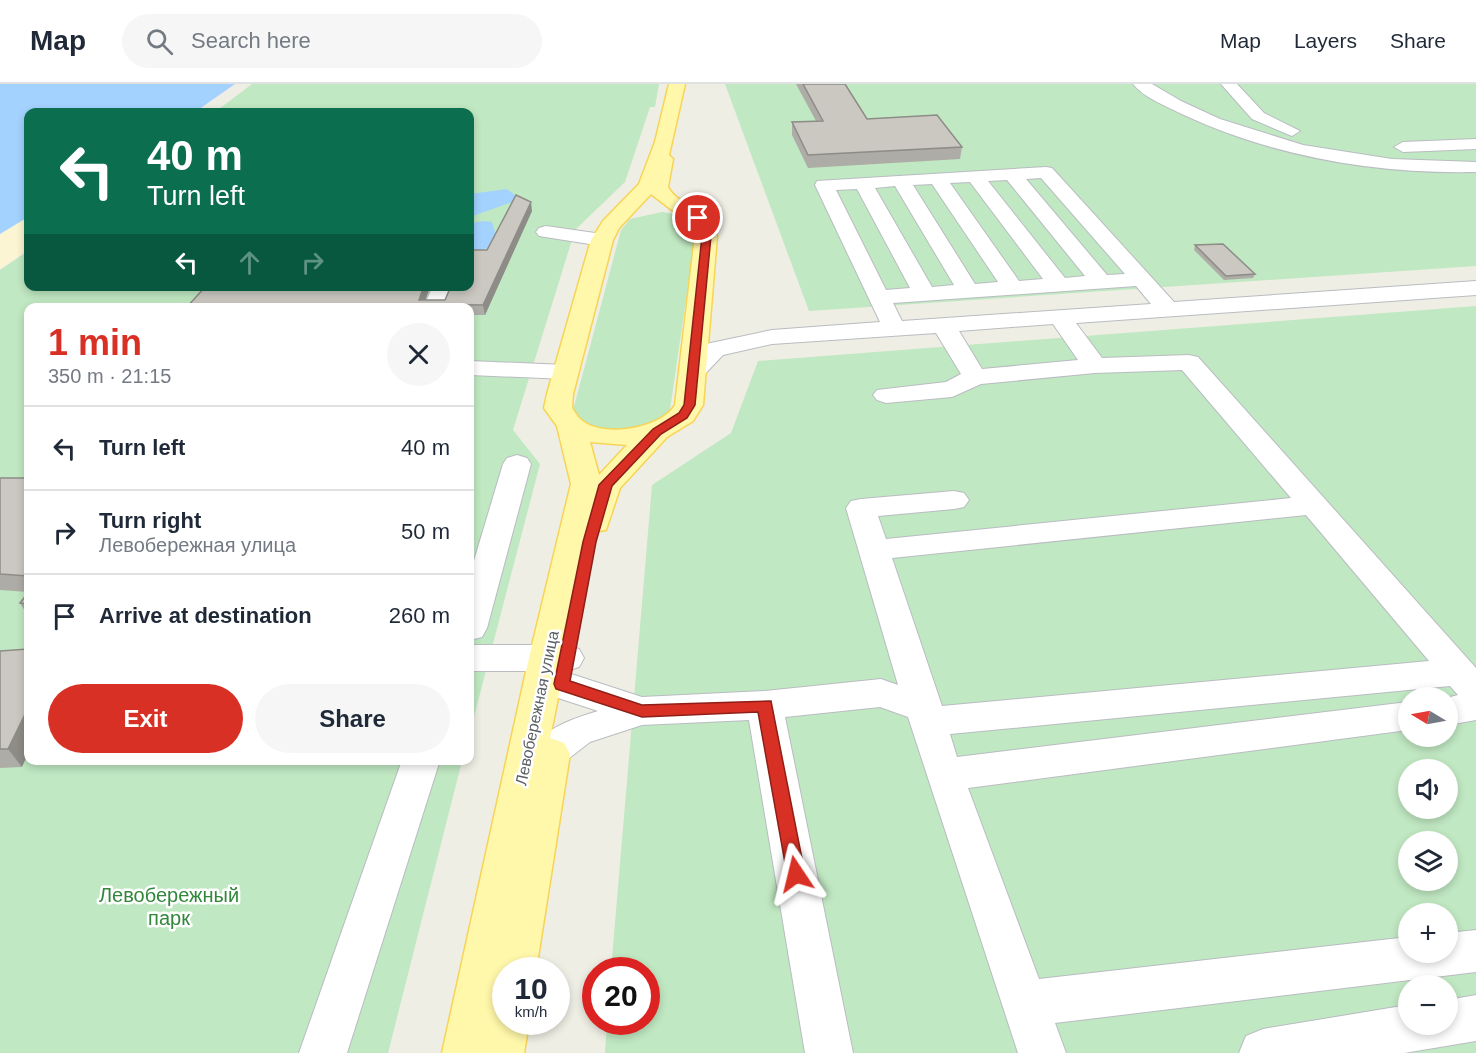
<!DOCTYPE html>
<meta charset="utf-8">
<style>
body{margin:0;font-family:Arial,sans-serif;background:#f6f6f7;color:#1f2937;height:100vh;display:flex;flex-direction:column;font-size:22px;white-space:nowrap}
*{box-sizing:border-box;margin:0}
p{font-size:20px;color:#747a83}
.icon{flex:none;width:33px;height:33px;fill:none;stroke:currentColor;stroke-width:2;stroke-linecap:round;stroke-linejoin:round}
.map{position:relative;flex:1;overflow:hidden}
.drawer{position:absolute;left:24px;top:219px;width:450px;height:462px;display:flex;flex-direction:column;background:#fff;border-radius:12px;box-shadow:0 3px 9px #0003}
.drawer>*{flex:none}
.top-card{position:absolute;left:24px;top:24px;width:450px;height:183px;border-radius:12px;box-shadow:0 3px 9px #0003;background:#0b6e4f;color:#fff;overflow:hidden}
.needle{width:39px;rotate:280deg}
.tools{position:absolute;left:1398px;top:603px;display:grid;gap:12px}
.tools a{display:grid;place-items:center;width:60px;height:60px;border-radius:50%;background:#fff;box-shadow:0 3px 9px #0003;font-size:30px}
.speed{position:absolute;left:492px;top:873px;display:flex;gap:12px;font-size:30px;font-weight:700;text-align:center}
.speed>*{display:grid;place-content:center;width:78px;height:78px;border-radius:50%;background:#fff;box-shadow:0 3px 9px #0003;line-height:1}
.speed small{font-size:15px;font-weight:400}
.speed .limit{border:9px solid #d22;background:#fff;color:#111}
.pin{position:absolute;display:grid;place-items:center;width:51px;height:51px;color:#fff;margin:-26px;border:3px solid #fff;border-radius:50%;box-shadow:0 2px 6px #0007}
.me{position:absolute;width:66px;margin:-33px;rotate:350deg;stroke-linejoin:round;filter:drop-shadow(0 0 4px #0008)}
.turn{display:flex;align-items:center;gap:21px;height:126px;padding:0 24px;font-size:27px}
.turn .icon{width:78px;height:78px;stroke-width:2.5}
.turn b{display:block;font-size:42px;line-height:51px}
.lanes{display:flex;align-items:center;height:57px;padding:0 24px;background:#0003;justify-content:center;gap:30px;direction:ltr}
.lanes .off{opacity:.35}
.round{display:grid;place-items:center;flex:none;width:63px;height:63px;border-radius:32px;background:#f6f6f7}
.summary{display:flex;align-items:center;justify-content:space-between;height:102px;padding:0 24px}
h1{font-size:36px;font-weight:600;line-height:45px;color:#d93025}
.action{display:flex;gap:12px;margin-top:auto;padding:12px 24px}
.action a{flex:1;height:69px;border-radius:36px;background:#d93025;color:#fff;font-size:24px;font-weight:600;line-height:69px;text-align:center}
.action a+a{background:#f6f6f7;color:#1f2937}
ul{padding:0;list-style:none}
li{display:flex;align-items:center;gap:18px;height:84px;padding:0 24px;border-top:2px solid #e0e1e3}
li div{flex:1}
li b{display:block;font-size:22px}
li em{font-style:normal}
header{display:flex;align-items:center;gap:36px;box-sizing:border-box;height:84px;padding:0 30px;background:#fff;border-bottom:2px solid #e0e1e3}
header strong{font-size:28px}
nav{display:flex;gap:33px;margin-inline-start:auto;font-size:21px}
.search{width:420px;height:54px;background:#f6f6f7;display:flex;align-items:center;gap:15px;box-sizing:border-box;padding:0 21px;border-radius:33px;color:#747a83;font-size:22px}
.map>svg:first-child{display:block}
</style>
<header>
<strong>Map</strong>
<div class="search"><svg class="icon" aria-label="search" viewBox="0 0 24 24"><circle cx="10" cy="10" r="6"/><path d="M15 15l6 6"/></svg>Search here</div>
<nav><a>Map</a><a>Layers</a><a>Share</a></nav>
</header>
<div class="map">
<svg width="1476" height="969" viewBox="0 0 1476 969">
<rect width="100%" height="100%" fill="#efeee4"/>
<g fill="#c0e8c2" fill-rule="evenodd">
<path d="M252 0H659L655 23H650L625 98 575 146 513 346 540 380 470 648V224H28V676L462 677 388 969H0V186L28 167V202H470V28H215Z"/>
<path d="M725 0H1476V182L809 227Z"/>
<path d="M662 128 682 131 697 139 670 326C654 344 624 352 600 347 591 346 580 335 572 330L621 146 630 135Z"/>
<path d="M1476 222V969H605L607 938H646V886H611L652 401 731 349 758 277ZM1408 614H1448V652H1408ZM1408 686H1448V724H1408ZM1408 758H1448V796H1408ZM1408 830H1448V868H1408ZM1408 902H1448V940H1408Z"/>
</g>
<path fill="#fcf5d3" d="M28 133V166L0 185V150Z"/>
<g fill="#a4d2ff">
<path d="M0 0H235L195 28H28V133L0 150Z"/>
<path d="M507 105 516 112 512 118 470 133V110Z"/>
<path d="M484 137 492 138 496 151 489 164 470 168V139Z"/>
</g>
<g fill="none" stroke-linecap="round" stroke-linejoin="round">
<g stroke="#b9bcc1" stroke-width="2">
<g id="minor">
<path d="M1133 0H1152L1181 17 1220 35 1303 61 1392 75 1476 78V88C1375 90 1275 73 1184 31 1168 23 1144 14 1133 0Z"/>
<path d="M1221 0H1237L1264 29 1300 47 1292 52 1252 35Z"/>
<path d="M1476 55V65L1403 68 1394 63 1403 58Z"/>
<path d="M1046 83 1052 84 1174 218 1476 197V211L1076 239 1102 274 1189 271 1198 273 1476 584V636L1448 641 1446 614 1458 611 1450 602 950 650 957 673 1408 618V646L968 704 1039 895 1408 853V868H1448V849L1476 846V888L1055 939 1066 969H1018L908 633 880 623 785 633 853 969H805L749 636 642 641 590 658 563 679 550 683 537 679 531 668C544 643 573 635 598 627L549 611 544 601 549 591 562 587 642 613 765 607 881 595 898 601 846 424 851 417 861 415 954 407 964 409 969 416 964 423 954 425 878 432 886 455 1291 414 1182 286 1095 289 981 300 952 313 886 319 877 316 873 311 877 306 946 298 961 290 936 249 772 260 723 271 701 294 692 296 683 294 680 289 706 260 772 246 880 238 815 101 817 97ZM1041 94 1125 190 1107 191 1026 95ZM1007 96 1085 192 1065 194 988 97ZM970 98 1043 195 1019 197 950 99ZM932 100 998 198 975 200 913 101ZM895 102 954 201 932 203 875 104ZM857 105 910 204 886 206 836 106ZM1136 202 1151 220 902 237 893 219ZM1053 240 1078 276 982 285 959 247ZM1306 431 1429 577 942 622 892 474Z"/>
<path d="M546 142 602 150 609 152 612 156 609 160 602 162 539 152 536 148 539 144Z"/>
<path d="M433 202H455L446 224H423Z"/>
<path d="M470 277 566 281 575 283 578 288 575 293 566 295 470 291Z"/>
<path d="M517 371 527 374 531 380 487 544 482 553 470 556V490L503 380 507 374Z"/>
<path d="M470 561H567L579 565 584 574 579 583 567 587H470Z"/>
<path d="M402 676H440L347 969H299Z"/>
<path d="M1476 911V957L1404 969H1239L1246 952 1263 945 1408 921V940H1448V916Z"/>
</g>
</g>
<g stroke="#f7d456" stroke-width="3">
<path id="major" d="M669 0H685L669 71 673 75 668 103C678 122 704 121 717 152L703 321 693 337 667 353 620 404 606 446 591 448 550 654 564 659 570 670 536 886H506V938H529L524 969H442L529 574 571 400 557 342 544 324 547 310 591 156 603 137 639 100 655 58ZM651 110 689 139 695 152 675 321C661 345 601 355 580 335 577 332 574 327 572 324L573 310 613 156 619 144ZM590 358 627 361 599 391Z"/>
</g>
<use href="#minor" fill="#fff" fill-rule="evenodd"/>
<use href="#major" fill="#fff7a9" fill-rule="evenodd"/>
</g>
<g fill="#aeaca6">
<path d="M796 0H845L867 35 962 63 960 75 808 84 792 51V38L816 37Z"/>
<path d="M532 127 485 231H470V224H186L430 203 425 216H445L487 166Z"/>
<path d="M1195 161 1255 190 1253 194 1224 196 1194 166Z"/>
<path d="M0 394H28V508L0 506Z"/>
<path d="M28 509V532L20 519Z"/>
<path d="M0 567 22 683 0 684Z"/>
</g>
<g fill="#8d8c87">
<path d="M531 118 532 127 485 231 483 221Z"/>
<path d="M424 202H430V203L424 220 419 216Z"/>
<path d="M28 624V670L22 683 8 665Z"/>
</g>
<g fill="#cac8c1" stroke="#8d8c87" stroke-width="1.5">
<path d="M803 0H845L867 35 937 31 962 63 808 71 792 38 823 37Z"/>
<path d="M516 111 531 118 483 221 402 220 400 224H186L206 202H424L419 216H445L451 202H470V166H487Z"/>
<path d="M1223 160 1255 190 1226 192 1195 161Z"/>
<path d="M0 394H28V492L0 490Z"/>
<path d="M28 509V520L20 519Z"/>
<path d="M28 565V624L8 665H0V567Z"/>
</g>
<path fill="#d93025" stroke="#8d1f18" stroke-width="1.5" d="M698 131 708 141 711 152 695 321 687 334 661 350 612 402 596 458 570 597 642 621 771 617 805 790 802 796 796 798 790 796 787 790 758 628 642 633 556 605 554 600 583 458 599 401 653 345 679 329 684 321 702 152 700 142 693 134Z"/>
<g text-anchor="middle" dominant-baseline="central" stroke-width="5" stroke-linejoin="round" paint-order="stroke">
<g font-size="16" fill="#5c6065" stroke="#fff">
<text transform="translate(537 624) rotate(-78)">Левобережная улица</text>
</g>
<g font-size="20" fill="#32873c" stroke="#fff">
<text x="169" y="811">Левобережный<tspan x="169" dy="23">парк</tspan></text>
</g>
</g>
</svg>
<div class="tools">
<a><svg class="needle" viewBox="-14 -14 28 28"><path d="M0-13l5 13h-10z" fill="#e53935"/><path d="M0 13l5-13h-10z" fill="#747a83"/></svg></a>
<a><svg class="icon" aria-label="sound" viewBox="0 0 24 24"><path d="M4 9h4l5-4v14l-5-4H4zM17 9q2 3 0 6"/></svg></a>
<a><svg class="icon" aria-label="layers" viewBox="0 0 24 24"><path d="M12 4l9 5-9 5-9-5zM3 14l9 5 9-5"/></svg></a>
<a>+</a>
<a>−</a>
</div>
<div class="speed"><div>10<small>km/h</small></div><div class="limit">20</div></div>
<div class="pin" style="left:698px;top:134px;background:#d93025"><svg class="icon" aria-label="arrive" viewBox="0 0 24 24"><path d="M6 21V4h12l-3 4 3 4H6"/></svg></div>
<svg class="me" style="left:796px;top:790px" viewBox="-20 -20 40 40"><path d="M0-17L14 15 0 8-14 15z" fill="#d93025" stroke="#fff" stroke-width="4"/></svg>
<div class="top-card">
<div class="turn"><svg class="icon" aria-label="left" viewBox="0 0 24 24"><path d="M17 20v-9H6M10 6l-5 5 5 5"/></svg><div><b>40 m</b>Turn left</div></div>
<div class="lanes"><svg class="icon" aria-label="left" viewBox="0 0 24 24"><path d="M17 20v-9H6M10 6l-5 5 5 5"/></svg><svg class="icon off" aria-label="ahead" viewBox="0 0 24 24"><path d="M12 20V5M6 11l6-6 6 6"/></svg><svg class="icon off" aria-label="right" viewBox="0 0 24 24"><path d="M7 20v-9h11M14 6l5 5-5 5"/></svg></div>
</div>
<section class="drawer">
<div class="summary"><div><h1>1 min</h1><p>350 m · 21:15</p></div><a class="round"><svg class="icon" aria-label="close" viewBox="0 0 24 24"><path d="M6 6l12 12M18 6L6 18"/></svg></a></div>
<ul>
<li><svg class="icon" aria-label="left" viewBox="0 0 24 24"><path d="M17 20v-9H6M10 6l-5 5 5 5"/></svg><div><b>Turn left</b></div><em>40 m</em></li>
<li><svg class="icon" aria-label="right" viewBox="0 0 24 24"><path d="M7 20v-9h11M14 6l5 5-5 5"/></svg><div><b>Turn right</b><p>Левобережная улица</p></div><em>50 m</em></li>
<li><svg class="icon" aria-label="arrive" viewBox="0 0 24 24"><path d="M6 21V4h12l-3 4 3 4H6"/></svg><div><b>Arrive at destination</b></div><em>260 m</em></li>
</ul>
<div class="action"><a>Exit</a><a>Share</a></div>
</section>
</div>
